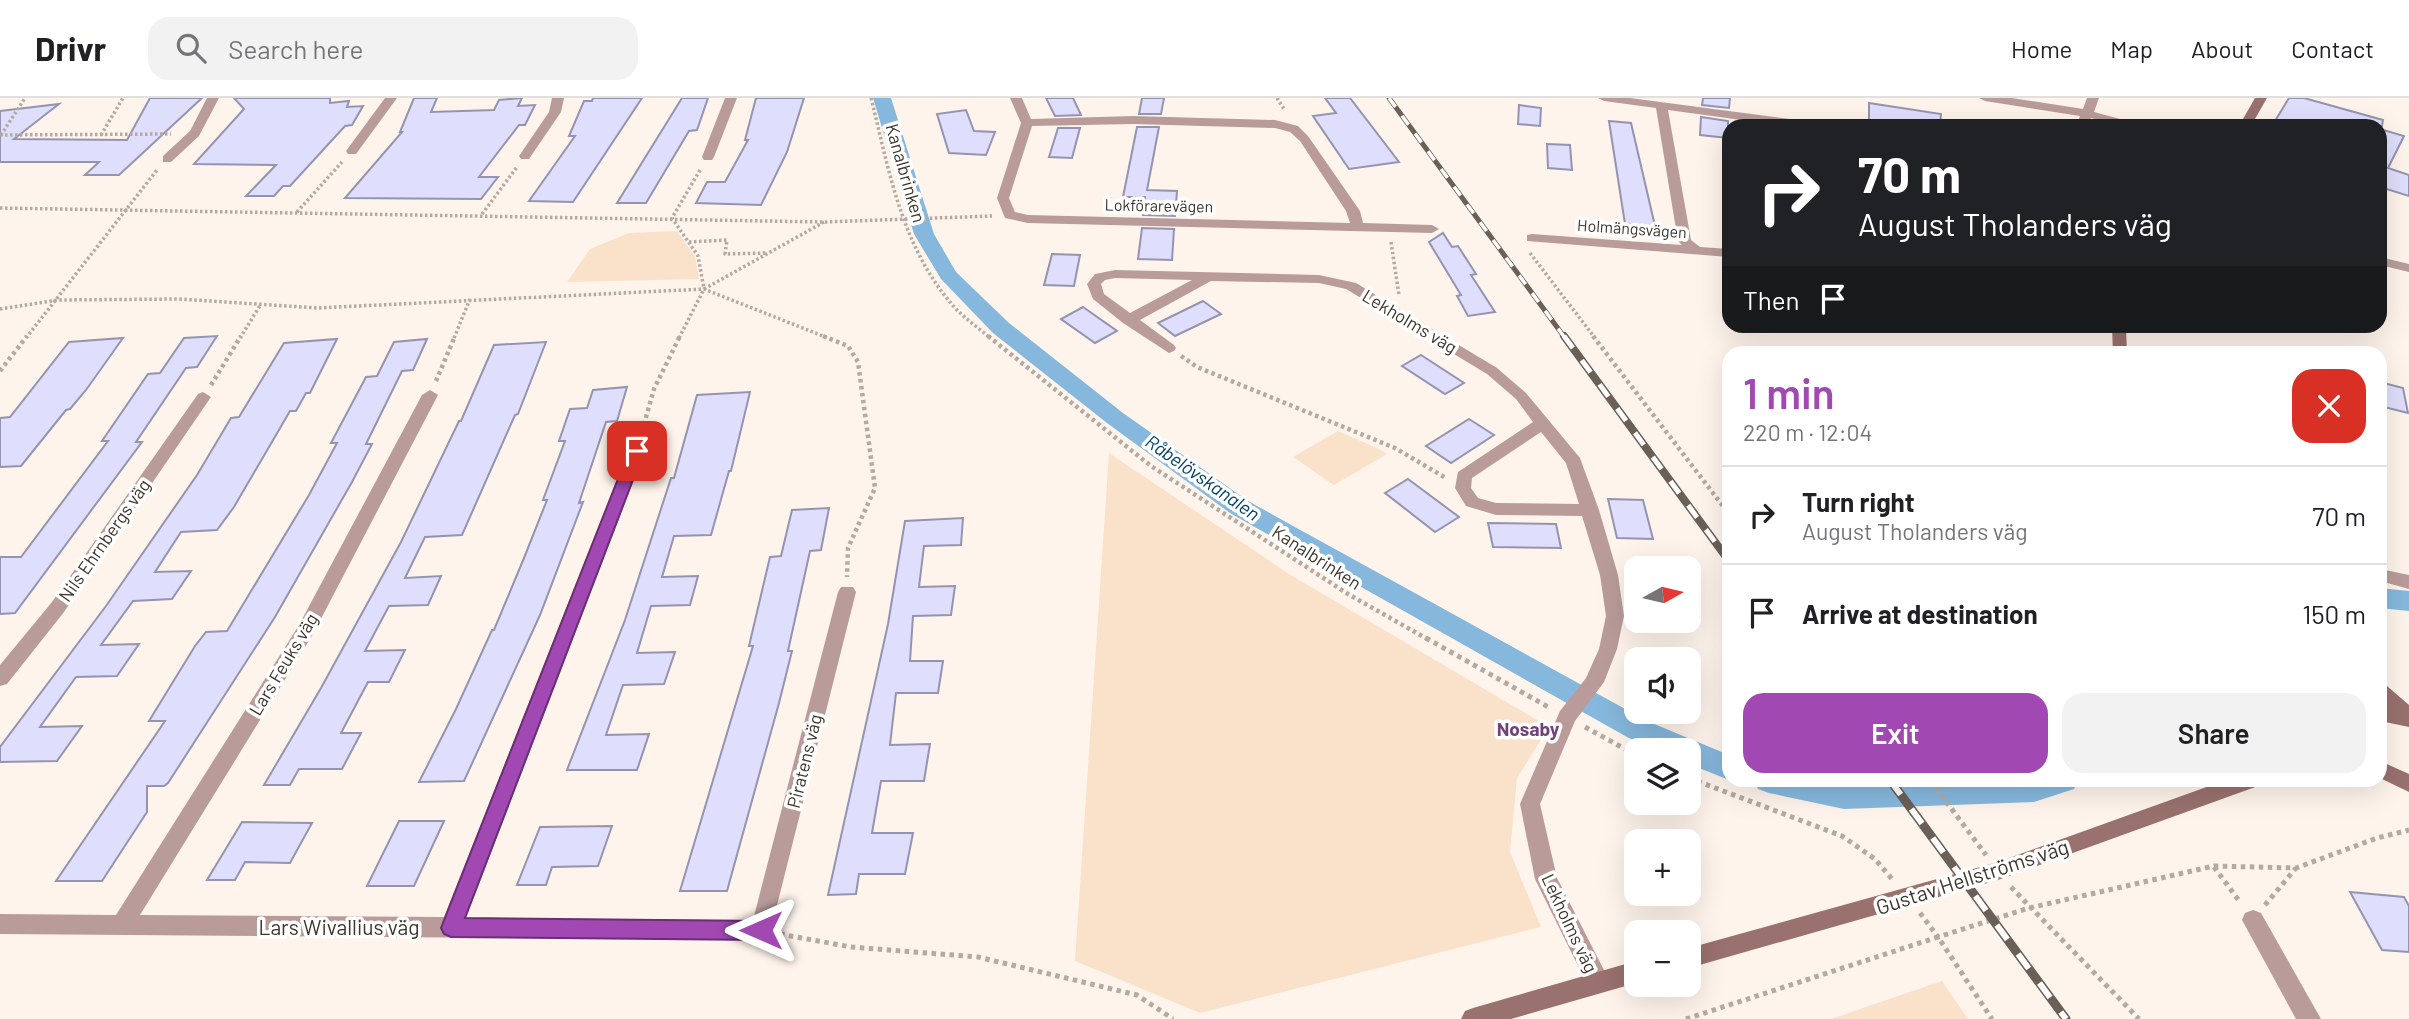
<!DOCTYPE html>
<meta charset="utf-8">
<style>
body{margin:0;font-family:Barlow,sans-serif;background:#f2f2f2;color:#202124;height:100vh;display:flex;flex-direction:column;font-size:26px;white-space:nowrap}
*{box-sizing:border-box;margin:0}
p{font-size:23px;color:#757577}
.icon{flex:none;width:38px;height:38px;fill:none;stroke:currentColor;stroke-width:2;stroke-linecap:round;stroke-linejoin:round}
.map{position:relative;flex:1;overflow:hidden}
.drawer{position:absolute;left:1722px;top:248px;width:665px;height:441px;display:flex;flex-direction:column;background:#fff;border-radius:21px;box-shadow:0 7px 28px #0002}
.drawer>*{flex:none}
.guide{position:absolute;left:1722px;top:21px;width:665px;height:214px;border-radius:21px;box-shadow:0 7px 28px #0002;background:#202124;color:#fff;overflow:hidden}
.needle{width:46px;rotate:82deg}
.buttons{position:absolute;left:1624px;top:458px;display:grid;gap:14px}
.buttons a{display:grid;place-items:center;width:77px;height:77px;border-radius:14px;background:#fff;box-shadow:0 7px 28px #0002;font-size:35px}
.pin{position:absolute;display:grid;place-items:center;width:60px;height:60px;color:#fff;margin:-30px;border-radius:14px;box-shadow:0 4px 10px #0006}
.me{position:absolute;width:77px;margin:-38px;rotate:270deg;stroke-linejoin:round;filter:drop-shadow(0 0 5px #0008)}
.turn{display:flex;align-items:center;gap:24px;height:147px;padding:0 21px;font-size:32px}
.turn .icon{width:91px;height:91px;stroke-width:2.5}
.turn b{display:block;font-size:49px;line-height:60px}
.then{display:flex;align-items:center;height:66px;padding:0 21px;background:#0003;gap:14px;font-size:26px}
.round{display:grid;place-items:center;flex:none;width:74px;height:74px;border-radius:21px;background:#f2f2f2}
.overview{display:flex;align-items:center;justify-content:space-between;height:119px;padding:0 21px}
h1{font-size:42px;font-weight:600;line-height:52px;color:#a248b3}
.button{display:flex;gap:14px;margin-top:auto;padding:14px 21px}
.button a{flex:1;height:80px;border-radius:21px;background:#a248b3;color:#fff;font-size:28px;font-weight:600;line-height:80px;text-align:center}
.button a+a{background:#f2f2f2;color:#202124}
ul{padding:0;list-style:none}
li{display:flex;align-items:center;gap:21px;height:98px;padding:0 21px;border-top:2px solid #e0e0e0}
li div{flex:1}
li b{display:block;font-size:26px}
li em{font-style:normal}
header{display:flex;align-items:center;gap:42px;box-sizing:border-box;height:98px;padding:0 35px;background:#fff;border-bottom:2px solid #e0e0e0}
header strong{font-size:33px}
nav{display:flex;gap:38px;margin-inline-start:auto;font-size:24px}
.search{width:490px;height:63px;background:#f2f2f2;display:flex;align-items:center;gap:18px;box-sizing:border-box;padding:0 24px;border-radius:21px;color:#757577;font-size:26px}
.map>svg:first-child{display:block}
</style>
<header>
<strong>Drivr</strong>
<div class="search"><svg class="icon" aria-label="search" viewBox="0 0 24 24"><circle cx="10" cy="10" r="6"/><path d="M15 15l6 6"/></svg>Search here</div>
<nav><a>Home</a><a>Map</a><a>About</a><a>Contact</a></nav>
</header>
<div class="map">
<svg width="2409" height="921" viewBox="0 0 2409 921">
<rect width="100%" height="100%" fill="#fef4eb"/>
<g fill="#f9e1ca">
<path d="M677 133 695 159 699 181 567 184 590 151 629 135Z"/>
<path d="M1338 333C1351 340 1379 349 1387 356L1334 387 1293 359Z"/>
<path d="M1109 355 1289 476 1549 629 1517 680 1510 754 1541 829 1200 915 1075 863Z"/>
<path d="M1942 883 1968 921H1831Z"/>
</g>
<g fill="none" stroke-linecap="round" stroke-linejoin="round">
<g fill="#86b8dd" fill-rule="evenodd">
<path d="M873 0H891L934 136 956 174 1009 225 1123 315 1248 403 1647 623 1729 657V682L1689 666V653H1657L1627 639 1230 415 1107 325 993 235 941 181 914 136Z"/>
<path d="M2380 490 2409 493V513L2380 510Z"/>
<path d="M1754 682H1832L1844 685 2078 682 2074 691 2034 704 1844 711 1769 695 1758 691Z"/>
</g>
</g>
<g fill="#dfdefc" stroke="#9594b0" stroke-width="2">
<path d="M150 0H202L119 77H85L99 64H0V13L59 6 14 41 127 42Z"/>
<path d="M234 0H330V5L349 3 347 9 363 8 352 27 345 28 290 88H283L274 98H246L276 67 194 66 244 11Z"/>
<path d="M414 0H437L431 14 494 12 499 2 522 0 518 8 535 7 525 27H519L479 79H498L481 101 345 100 402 34H400Z"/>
<path d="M593 0H642L573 104 529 103 575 38H569L584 3H592Z"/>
<path d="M682 0H708L697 32 689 33 646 105H617Z"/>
<path d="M756 0H804L787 54 761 107 696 105 707 84H725L748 42H745Z"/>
<path d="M1046 0H1073L1081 17 1055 18Z"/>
<path d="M1142 0H1164L1161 16H1139Z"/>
<path d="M1325 0H1350L1399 64 1349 71 1313 18 1336 15Z"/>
<path d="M1703 0H1730L1729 10 1702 7Z"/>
<path d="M2289 0H2304L2383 22 2382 28H2272Z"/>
<path d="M1869 5 1941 16 1940 28H1891L1869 25Z"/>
<path d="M1519 7 1541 10 1540 28 1518 26Z"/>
<path d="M966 12 974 33 995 34 986 57 949 55 937 16Z"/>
<path d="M1701 19 1728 23V40L1700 37Z"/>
<path d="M1609 23 1631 25 1655 128 1625 126Z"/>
<path d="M1137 29H1159L1147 92 1177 93 1175 118 1143 117 1145 99H1123Z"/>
<path d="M1058 30H1080L1072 60 1049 59Z"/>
<path d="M2380 31 2404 38 2388 70 2409 77V98L2380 89Z"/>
<path d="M1547 46 1570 47 1572 72 1548 70Z"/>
<path d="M1142 130 1174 131 1172 162 1138 161Z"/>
<path d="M1443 135 1452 149 1458 148 1476 176 1471 177 1495 214 1468 218 1457 198 1461 197 1429 144Z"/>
<path d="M1052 156 1080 157 1074 188 1044 187Z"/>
<path d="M1203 203 1221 216 1175 238 1158 225Z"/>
<path d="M1083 209 1117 233 1095 245 1061 221Z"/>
<path d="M217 238 197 269 186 270 136 344H142L15 515 0 516V459H21L108 343H102L148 276 160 275 184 240Z"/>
<path d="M123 240 86 292 70 311 66 312 21 368 0 369V320L10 319 69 244Z"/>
<path d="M337 241 310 295H306L296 313H290L234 409 217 432 181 434 155 474 191 473 172 501 133 503 101 547 139 546 117 578 76 579 40 629 82 628 57 663 0 664V649L106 508 197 377 231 320 239 319 284 245Z"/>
<path d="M427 241 413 272 402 273 366 346H372L352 384 275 519 168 685 164 688H147V714L102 783H56L165 623H149L195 548 206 534 227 533 309 397 337 345H331L366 279 377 278 394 244Z"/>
<path d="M546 244 518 316 515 317 462 437 425 439 405 480 441 478 428 507 389 508 365 553 405 552 389 584H368L341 635H361L342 671H299L290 687H264L321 590 401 444 459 323H461L494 247Z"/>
<path d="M1421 257 1464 285 1445 296 1402 268Z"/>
<path d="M2380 284 2403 290 2408 315 2380 308Z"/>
<path d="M627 289 617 323 606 324 579 405 583 404 540 517 464 683 419 684 456 611 492 532H494L524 460 547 402H543L565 343H559L570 311 587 310 593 292Z"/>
<path d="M750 294 731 373H729L711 437 674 438 662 479 698 478 690 507 651 508 637 555 675 554 664 586 623 587 606 637 649 636 637 672H567L625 522 671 380H674L697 297Z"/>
<path d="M1469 321 1494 337 1451 365 1426 348Z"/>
<path d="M1408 381 1459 419 1435 434 1385 395Z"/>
<path d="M1608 401 1643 402 1653 441 1617 440Z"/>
<path d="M829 410 821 452 810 453 788 553H792L779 605 727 793H680L753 548H749L770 459 781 458 792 412Z"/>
<path d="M963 420 961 447 924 448 919 489 955 488 951 517 913 518 910 563H943L938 595H896L890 647 930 646 924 683H881L872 735H913L905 776H859L856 796 828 797 888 526 905 423Z"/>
<path d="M1488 425 1556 426 1561 450 1493 449Z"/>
<path d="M399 723H444L414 788H367Z"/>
<path d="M242 724 312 725 290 765 245 764 235 782H207Z"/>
<path d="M612 728 598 768 552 769 546 787H517L540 729Z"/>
<path d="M2350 794 2404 799 2409 808V854L2382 852Z"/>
</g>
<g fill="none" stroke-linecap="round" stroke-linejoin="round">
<g stroke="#b4aaa1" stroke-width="3.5" stroke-dasharray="2.5 2.5" stroke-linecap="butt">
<path d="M871 0C890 76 902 152 957 212 967 222 980 231 990 240"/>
<path d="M1277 0 1284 11"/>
<path d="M0 37 171 36"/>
<path d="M1 37 25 0"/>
<path d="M101 37 123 0"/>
<path d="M700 72 672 120 698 158 704 191"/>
<path d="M0 110 824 124 992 118"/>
<path d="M297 114 342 64"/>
<path d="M482 116 517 69"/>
<path d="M689 144 727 142 725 156 766 155"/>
<path d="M1391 144 1399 197"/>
<path d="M1530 155 1595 240"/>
<path d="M0 211 58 202 179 201 318 210 704 191 828 240"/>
<path d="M26 240 157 72"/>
<path d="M240 240 261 206"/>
<path d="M454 240 470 201"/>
<path d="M679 240 704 191 824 124"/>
</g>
<g stroke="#b4aaa1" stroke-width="4.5" stroke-dasharray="3.5 3.5" stroke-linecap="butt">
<path d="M823 238 848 248 858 264 875 390 848 450 847 479"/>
<path d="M988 238 1151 368 1348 496 1429 542"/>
<path d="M1593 238 1729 416"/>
<path d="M1181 258 1197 269 1395 350 1446 380"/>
<path d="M0 273 27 238"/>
<path d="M436 283 455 238"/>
<path d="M211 287 241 238"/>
<path d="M640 340 654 291 680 238"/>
</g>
<g stroke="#b4aaa1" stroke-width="5" stroke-dasharray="4.5 4.5" stroke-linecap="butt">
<path d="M1426 540 1550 610"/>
<path d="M1585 629 1636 657"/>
<path d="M1689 680 1842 738 1875 761 1892 781"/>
<path d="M1930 682 1986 757"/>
<path d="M2214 769 2240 804"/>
<path d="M2011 789 2139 921"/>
<path d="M2265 807 2296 770"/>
<path d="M1920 815 1938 839 2029 810 2214 768 2296 770 2377 740 2409 732"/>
<path d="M780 836 851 849 978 859 1137 897 1173 921"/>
<path d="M1686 921 1938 839 1992 921"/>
</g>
<g fill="#b99c9a" fill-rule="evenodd">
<path d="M207 0H219L199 38 171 64H163V58L190 33Z"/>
<path d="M385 0H397L356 56H348L346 53Z"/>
<path d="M552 0H564L561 14 529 61H521L519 58 549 14Z"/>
<path d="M725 0H737L714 59 712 62H704L702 59Z"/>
<path d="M1010 0H1022L1031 21 1133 18 1275 22 1298 28 1308 38 1360 113 1363 125 1432 127 1439 131 1432 135 1028 125 1005 120 997 100 1021 25ZM1133 26 1275 30 1290 34 1300 43 1346 113 1350 125 1028 117 1015 114 1009 100 1032 28Z"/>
<path d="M1598 0H1630L1812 24 1818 28H1785L1668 12 1691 142 1700 149 1729 151V159L1527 143V137L1532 136 1682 147 1678 143 1656 10 1604 3Z"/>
<path d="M1979 0H2012L2083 11 2087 0H2099L2094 14 2146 28H2124L2091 20 2088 28H2076L2080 18 1985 3Z"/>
<path d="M2380 159 2409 166V174L2380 167Z"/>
<path d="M1115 172 1319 177 1356 185 1497 270 1526 295 1580 360 1599 412 1618 477 1624 518 1617 551 1604 584 1575 623 1540 706 1557 780 1606 876 1609 884 1606 892 1598 895 1590 892 1535 781 1520 706 1560 613 1586 580 1599 551 1606 518 1600 477 1582 418 1496 417 1466 408 1455 390 1458 374 1533 324 1516 301 1487 276 1346 191 1319 185 1211 183 1140 222 1174 247 1176 250 1174 253 1169 255 1123 225 1093 201 1087 186 1095 176ZM1115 180 1192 182 1130 215 1104 196 1101 186 1105 182ZM1541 334 1566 365 1579 406 1496 405 1478 400 1471 390 1472 380Z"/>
<path d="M430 292 438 297 313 536 140 817 444 819 629 353 637 348 645 353 466 820 753 822 838 494 841 489H853L856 494 769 839 761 842 0 836V816L116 817 299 527 422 297Z"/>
<path d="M203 294 211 299 64 514 7 586 0 588V567L52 504 198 296Z"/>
<path d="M2380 471 2409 477V491L2380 483Z"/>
<path d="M2253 812 2261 815 2321 921H2296L2242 822 2245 815Z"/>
</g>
<g fill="#99716e" fill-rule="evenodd">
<path d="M2255 0H2267L2251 28H2239Z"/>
<path d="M2112 228H2126L2127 256H2113Z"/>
<path d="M2380 585 2387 588 2409 607V629L2380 623V607L2384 608 2380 604Z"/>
<path d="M2380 663 2409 676V694L2380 680Z"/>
<path d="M2226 682H2261L2258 688 1998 782 1689 870V850L1998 764Z"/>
<path d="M1636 863V885L1511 921H1461L1465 913 1473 910Z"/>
</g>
<g stroke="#6a6057" stroke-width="5">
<path id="rail-far2" d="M1389 0 1565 240"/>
</g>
<g stroke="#6a6057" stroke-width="8">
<path id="rail-far1" d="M1564 238 1729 463"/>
</g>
<g stroke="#6a6057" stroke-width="9">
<path id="rail" d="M1890 682 2066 921"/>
</g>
<use href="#rail-far2" stroke="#fff" stroke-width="3.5" stroke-dasharray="11" stroke-linecap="butt"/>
<use href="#rail-far1" stroke="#fff" stroke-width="5" stroke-dasharray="15" stroke-linecap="butt"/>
<use href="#rail" stroke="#fff" stroke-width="6" stroke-dasharray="18" stroke-linecap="butt"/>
</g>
<path fill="#a248b3" stroke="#692f74" stroke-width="2" d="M637 348 644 353 465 820 761 823 769 826 772 832 769 839 761 842 451 839 444 836 441 830 629 353Z"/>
<g text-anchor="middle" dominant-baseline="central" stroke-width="7" stroke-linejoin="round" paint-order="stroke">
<g font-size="16" fill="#3e352c" stroke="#fff">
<text transform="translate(1159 107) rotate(1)">Lokförarevägen</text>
<text transform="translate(1632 130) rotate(4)">Holmängsvägen</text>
</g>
<g font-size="18" fill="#3e352c" stroke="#fff">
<text transform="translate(906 75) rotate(74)">Kanalbrinken</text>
<text transform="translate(1410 223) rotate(31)">Lekholms väg</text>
<text transform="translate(104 442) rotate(-55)">Nils Ehrnbergs väg</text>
<text transform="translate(1317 459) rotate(33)">Kanalbrinken</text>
<text transform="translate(283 566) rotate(-59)">Lars Feuks väg</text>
<text transform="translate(804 663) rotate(-76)">Piratens väg</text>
<text transform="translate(1570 825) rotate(65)">Lekholms väg</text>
</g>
<g font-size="19" font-style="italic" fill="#004265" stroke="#fff">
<text transform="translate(1203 379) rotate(35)">Råbelövskanalen</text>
</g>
<g font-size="19" font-weight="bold" fill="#704278" stroke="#fff">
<text x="1528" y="630">Nosaby</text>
</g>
<g font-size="21" fill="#3e352c" stroke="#fff">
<text transform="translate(1972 778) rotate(-18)">Gustav Hellströms väg</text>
<text x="339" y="828">Lars Wivallius väg</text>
</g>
</g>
</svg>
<div class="buttons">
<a><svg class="needle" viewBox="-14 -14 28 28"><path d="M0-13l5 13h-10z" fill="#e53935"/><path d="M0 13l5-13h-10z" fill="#757577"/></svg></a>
<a><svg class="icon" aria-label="sound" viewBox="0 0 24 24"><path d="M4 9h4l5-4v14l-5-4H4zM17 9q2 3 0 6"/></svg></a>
<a><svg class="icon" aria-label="layers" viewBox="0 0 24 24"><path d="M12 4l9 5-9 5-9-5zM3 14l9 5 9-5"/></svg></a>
<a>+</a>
<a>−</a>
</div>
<div class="pin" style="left:637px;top:353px;background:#d93025"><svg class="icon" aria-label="arrive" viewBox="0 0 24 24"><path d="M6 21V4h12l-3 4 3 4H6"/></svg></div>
<svg class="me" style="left:761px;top:832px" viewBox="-20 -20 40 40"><path d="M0-17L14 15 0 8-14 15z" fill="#a248b3" stroke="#fff" stroke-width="4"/></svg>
<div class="guide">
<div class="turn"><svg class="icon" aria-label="right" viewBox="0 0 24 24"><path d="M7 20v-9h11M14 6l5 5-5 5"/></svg><div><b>70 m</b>August Tholanders väg</div></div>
<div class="then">Then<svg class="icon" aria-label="arrive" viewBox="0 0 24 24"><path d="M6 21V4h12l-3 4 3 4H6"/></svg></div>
</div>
<section class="drawer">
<div class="overview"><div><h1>1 min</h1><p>220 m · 12:04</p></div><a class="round" style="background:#d93025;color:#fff"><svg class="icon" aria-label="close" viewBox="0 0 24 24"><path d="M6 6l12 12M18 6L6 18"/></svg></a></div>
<ul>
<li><svg class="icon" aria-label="right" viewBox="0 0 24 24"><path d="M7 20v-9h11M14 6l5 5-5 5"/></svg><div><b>Turn right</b><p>August Tholanders väg</p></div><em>70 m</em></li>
<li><svg class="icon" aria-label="arrive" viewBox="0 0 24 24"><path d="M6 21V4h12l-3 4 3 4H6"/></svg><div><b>Arrive at destination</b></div><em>150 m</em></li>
</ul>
<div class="button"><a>Exit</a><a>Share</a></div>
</section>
</div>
